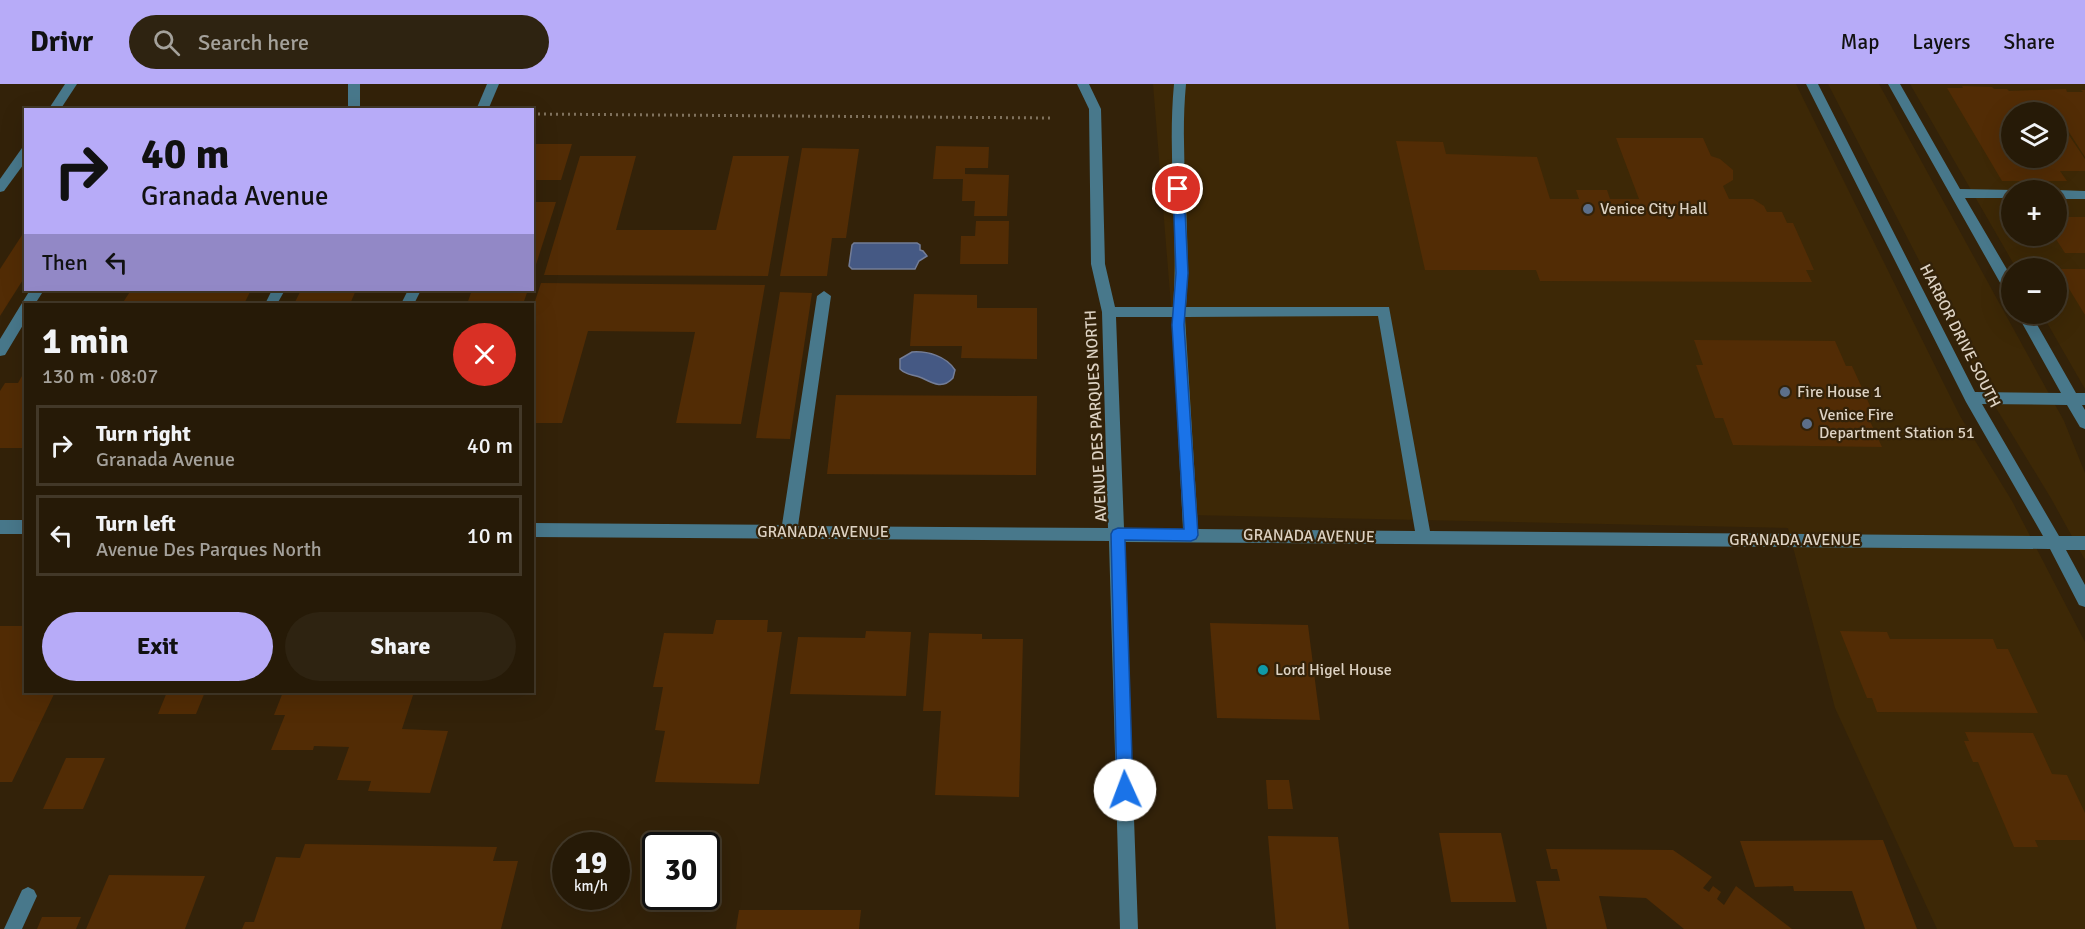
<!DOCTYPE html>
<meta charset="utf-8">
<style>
body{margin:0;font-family:Signika,sans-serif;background:#2e2311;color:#f1f3f6;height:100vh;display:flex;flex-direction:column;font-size:22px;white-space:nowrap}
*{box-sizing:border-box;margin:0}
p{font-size:20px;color:#a4a19b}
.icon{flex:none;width:33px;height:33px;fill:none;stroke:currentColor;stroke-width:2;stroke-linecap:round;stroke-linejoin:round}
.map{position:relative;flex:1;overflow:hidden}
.panel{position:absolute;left:24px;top:219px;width:510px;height:390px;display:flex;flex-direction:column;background:#261a07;border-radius:0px;box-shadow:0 6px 24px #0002,0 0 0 2px #423828}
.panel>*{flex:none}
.guide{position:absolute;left:24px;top:24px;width:510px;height:183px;border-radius:0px;box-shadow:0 6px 24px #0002,0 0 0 2px #423828;background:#b7abf8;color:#111;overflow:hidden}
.buttons{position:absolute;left:2001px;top:18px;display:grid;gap:12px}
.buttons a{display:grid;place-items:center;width:66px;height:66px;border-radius:50%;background:#261a07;box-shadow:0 6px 24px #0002,0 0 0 2px #423828;font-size:30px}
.speed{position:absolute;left:552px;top:748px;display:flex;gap:12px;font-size:30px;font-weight:700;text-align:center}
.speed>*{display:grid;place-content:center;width:78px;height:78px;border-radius:50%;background:#261a07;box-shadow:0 6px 24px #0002,0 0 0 2px #423828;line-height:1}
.speed small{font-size:15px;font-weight:400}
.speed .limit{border:3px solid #111;border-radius:9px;background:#fff;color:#111}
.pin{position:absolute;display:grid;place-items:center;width:51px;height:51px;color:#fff;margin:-26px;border:3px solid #fff;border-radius:50%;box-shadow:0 2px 6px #0007}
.me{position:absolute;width:66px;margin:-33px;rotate:358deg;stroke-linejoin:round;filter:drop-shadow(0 0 4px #0008)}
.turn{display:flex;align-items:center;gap:21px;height:126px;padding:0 18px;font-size:27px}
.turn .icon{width:78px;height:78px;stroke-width:2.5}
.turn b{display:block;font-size:42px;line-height:51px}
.then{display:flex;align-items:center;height:57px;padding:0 18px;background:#0003;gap:12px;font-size:22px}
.round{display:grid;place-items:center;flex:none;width:63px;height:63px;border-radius:32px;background:#2e2311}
.summary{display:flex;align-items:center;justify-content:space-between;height:102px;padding:0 18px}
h1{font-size:36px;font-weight:800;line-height:45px}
.cta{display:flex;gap:12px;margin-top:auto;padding:12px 18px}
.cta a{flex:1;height:69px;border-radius:36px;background:#b7abf8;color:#111;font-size:24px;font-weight:800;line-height:69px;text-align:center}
.cta a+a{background:#2e2311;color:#f1f3f6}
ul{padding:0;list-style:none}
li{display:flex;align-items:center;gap:18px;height:81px;margin:0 12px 9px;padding:0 6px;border:3px solid #423828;border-radius:0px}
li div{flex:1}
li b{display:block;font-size:22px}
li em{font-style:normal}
header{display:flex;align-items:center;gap:36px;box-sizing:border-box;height:84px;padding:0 30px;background:#b7abf8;color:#111}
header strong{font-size:28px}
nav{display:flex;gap:33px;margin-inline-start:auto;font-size:21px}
.search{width:420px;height:54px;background:#2e2311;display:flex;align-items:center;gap:15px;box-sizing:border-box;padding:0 21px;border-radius:33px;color:#a4a19b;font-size:22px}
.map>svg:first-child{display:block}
</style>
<header>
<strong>Drivr</strong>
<div class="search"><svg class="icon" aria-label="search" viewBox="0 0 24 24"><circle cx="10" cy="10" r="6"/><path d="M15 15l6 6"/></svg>Search here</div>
<nav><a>Map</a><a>Layers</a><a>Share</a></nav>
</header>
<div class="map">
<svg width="2085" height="845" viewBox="0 0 2085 845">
<rect width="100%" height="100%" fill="#332209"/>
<g fill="#3d2806" fill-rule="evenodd">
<path d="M1153 0H1796L1943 298 1960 332 2012 417 2085 558V845H1937L1835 624 1788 444 1188 431Z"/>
<path d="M1828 0H1879L2064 337 2085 389V476L2052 416 1990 314Z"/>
<path d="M1910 0H2085V305L2042 230H2056V184H2016ZM2012 28H2056V74H2012ZM2012 106H2056V152H2012Z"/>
</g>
<g fill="#455984" stroke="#737d97" stroke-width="1.5">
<path d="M854 159H917L920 161V166L923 167 927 172 919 177 915 185H852L849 182 852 161Z"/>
<path d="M912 268C928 267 946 272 955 286L953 294C943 305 934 300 922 294 913 290 907 292 900 285V275Z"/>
</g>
<g fill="#522c05">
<path d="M1962 2 1992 3 1994 5H2007L2009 7 2066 5 2067 8H2083L2081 6H2085V73L2056 28H2012V74H2056V32L2085 75V87H2060L2067 97H2002L1947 4H1963Z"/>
<path d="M1616 54H1703L1711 72 1720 75 1733 86V96L1723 102 1729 115H1753L1764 122 1767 128H1782L1787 139H1793L1814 186H1806L1812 198 1540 197 1536 186H1425L1396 57 1443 58 1446 70 1537 73 1550 115H1579L1576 106H1607L1610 115H1639Z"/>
<path d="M532 60H572L561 96H532Z"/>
<path d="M936 62 989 63 988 84H965V90L1009 91 1007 132H974L975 117H962L963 95H933Z"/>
<path d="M802 64 859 65 846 154H832L827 192H780Z"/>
<path d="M580 72H636L616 146H716L733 72H789L768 192 544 191Z"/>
<path d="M532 118H556L533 190H532Z"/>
<path d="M2056 133H2085V169H2065L2054 152H2056Z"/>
<path d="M976 137H1009L1008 180H960L961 152H975Z"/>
<path d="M26 145V191L0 232V185Z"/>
<path d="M2057 185H2085V231Z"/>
<path d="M541 199 765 201 741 340 676 339 695 248 588 247 562 339H532V226Z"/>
<path d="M131 206H251L244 220H122Z"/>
<path d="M301 206H356L350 220H294Z"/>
<path d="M472 206H528L523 220H467Z"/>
<path d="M780 208 812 209 790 355 756 354Z"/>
<path d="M914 210 977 211V224H1037V275L961 274 962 262H910Z"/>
<path d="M1694 256 1835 257 1846 282H1852L1876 335H1869L1882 363 1733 361 1723 334H1715L1696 281H1703Z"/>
<path d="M22 292H26V364H0V307L5 299H18Z"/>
<path d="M836 311 1037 312 1036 391 827 390Z"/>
<path d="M716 536H768L767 548H782L759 700 655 698 665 647 655 646 663 603H653L664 549 713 550Z"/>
<path d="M1210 539 1308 541 1320 636 1217 634Z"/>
<path d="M0 542H26V576L22 583H26V608H55L12 698H0Z"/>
<path d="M866 547 911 548 906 612 790 610 798 553 865 554Z"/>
<path d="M1840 547 1887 548 1890 555H1993L1997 565H2008L2038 629 1877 628 1872 614H1867Z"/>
<path d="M929 549 982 550V555H1023L1019 713 935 711 941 627H923Z"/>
<path d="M167 608H205L196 630H158Z"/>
<path d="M283 608H414L402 645 448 647 430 709 368 707 371 697 337 696 349 663 314 662 313 666H271L285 631H274Z"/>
<path d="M1965 648 2033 649 2052 690 2067 691 2085 729V756H2035L2038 763H2014L1978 678H1973L1964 657H1969Z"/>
<path d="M66 674H105L83 725H43Z"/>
<path d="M1266 696H1289L1293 725H1268Z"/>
<path d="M1439 749H1501L1516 818H1451Z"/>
<path d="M1268 752 1338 753 1349 845H1276Z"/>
<path d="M1883 756 1917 845H1865L1852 807H1794L1793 802 1755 803 1740 757Z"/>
<path d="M305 760 497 763 493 777H518L501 845H242L245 838H254L276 773 300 774Z"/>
<path d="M1546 765 1673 766 1712 793 1703 804 1709 808 1713 802 1721 808 1717 815 1724 821 1736 802 1792 845H1684L1646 814 1599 812 1607 845H1547L1536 797H1560L1557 785H1551Z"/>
<path d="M109 791 205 792 185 845H86Z"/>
<path d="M739 826H861L859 845H736Z"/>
<path d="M42 833H81L76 845H37Z"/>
</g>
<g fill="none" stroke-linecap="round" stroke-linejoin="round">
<path stroke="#80725d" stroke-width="3" stroke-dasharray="2 4" stroke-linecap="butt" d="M532 30 1051 34"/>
<g fill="#48788b" fill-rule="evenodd">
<path d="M65 0H77L60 26H48Z"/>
<rect x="348" y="0" width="12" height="26"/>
<path d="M487 0H499L488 26H476Z"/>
<path d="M1077 0H1089L1101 25 1105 180 1115 223H1173C1179 148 1167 74 1174 0H1186C1179 74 1192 148 1186 223H1389L1430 447 2043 452 1966 318 1806 0H1818L1975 308 2061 309 2017 230H2031L2076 309H2085V321H2082L2085 326V345L2080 343 2067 321 1982 320 2059 452H2085V466H2066L2085 501V523L2079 521 2050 465 1124 458 1138 845H1120L1109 457 532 453V439L782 441 817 212 824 207 831 212 798 442 1108 444 1102 228 1091 180 1089 25ZM1378 232 1415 447 1198 445 1185 233ZM1116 233H1172L1183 445 1124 444Z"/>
<path d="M1888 0H1900L1960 105 2015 106H2012V114H1965L2012 194V212L2007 211Z"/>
<path d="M26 63V77L4 107 0 108V95L22 64Z"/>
<path d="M2053 106H2056L2085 107V115H2056V106Z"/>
<path d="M30 206H44L35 220H26V236L5 271 0 272V255Z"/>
<path d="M272 206H285L277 220H265Z"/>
<path d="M408 206H421L414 220H401Z"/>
<rect x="0" y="436" width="26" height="14"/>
<path d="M28 803 34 806 37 812 22 845H4L22 806Z"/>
</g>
</g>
<path fill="#1a73e8" stroke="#114b97" stroke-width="1.5" d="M1178 100 1184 105 1188 189 1184 241 1198 451 1196 455 1191 457 1125 456 1133 706 1131 711 1125 713 1120 711 1117 706 1111 450 1113 446 1118 444 1184 445 1172 241 1176 189 1173 105Z"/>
<g fill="#5c6f8a" stroke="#332209" stroke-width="2">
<circle cx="1588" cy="125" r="6"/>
<circle cx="1785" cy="308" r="6"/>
<circle cx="1807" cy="340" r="6"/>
</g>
<circle fill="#0f9aa8" stroke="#332209" stroke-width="2" cx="1263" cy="586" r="6"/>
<g text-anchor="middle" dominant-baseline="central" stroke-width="4.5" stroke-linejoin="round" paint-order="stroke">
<g font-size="16" fill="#ddd2c3" stroke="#332209" text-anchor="start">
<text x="1600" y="125">Venice City Hall</text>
<text x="1797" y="308">Fire House 1</text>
<text x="1819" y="331">Venice Fire<tspan x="1819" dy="18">Department Station 51</tspan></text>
<text x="1275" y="586">Lord Higel House</text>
</g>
<g font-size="16" fill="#ddd2c3" stroke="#332209">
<text transform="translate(1960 252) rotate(63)">HARBOR DRIVE SOUTH</text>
<text transform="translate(1096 332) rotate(-93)">AVENUE DES PARQUES NORTH</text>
<text x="823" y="448">GRANADA AVENUE</text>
<text transform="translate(1309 452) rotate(1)">GRANADA AVENUE</text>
<text x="1795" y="456">GRANADA AVENUE</text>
</g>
</g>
</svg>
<div class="buttons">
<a><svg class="icon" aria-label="layers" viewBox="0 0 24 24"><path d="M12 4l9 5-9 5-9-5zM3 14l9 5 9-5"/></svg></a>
<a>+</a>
<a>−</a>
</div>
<div class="speed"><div>19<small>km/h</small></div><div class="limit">30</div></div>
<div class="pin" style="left:1178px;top:105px;background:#d93025"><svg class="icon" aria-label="arrive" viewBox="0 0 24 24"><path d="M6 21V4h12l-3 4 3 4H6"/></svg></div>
<svg class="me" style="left:1125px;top:706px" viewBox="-20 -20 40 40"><circle r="19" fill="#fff"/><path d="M0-13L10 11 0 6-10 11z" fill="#1a73e8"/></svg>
<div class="guide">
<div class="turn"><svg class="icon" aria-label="right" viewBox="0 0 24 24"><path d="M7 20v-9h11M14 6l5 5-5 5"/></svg><div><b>40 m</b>Granada Avenue</div></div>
<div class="then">Then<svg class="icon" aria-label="left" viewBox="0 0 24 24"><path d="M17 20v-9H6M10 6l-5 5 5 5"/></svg></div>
</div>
<section class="panel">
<div class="summary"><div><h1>1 min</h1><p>130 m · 08:07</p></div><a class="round" style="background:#d93025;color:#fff"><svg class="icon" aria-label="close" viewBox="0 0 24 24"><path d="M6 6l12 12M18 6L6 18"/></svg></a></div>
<ul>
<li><svg class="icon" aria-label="right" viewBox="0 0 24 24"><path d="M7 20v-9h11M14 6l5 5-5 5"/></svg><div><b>Turn right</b><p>Granada Avenue</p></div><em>40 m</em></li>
<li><svg class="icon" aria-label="left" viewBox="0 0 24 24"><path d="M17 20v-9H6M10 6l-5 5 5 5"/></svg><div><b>Turn left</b><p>Avenue Des Parques North</p></div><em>10 m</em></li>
</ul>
<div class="cta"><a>Exit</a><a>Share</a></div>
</section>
</div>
